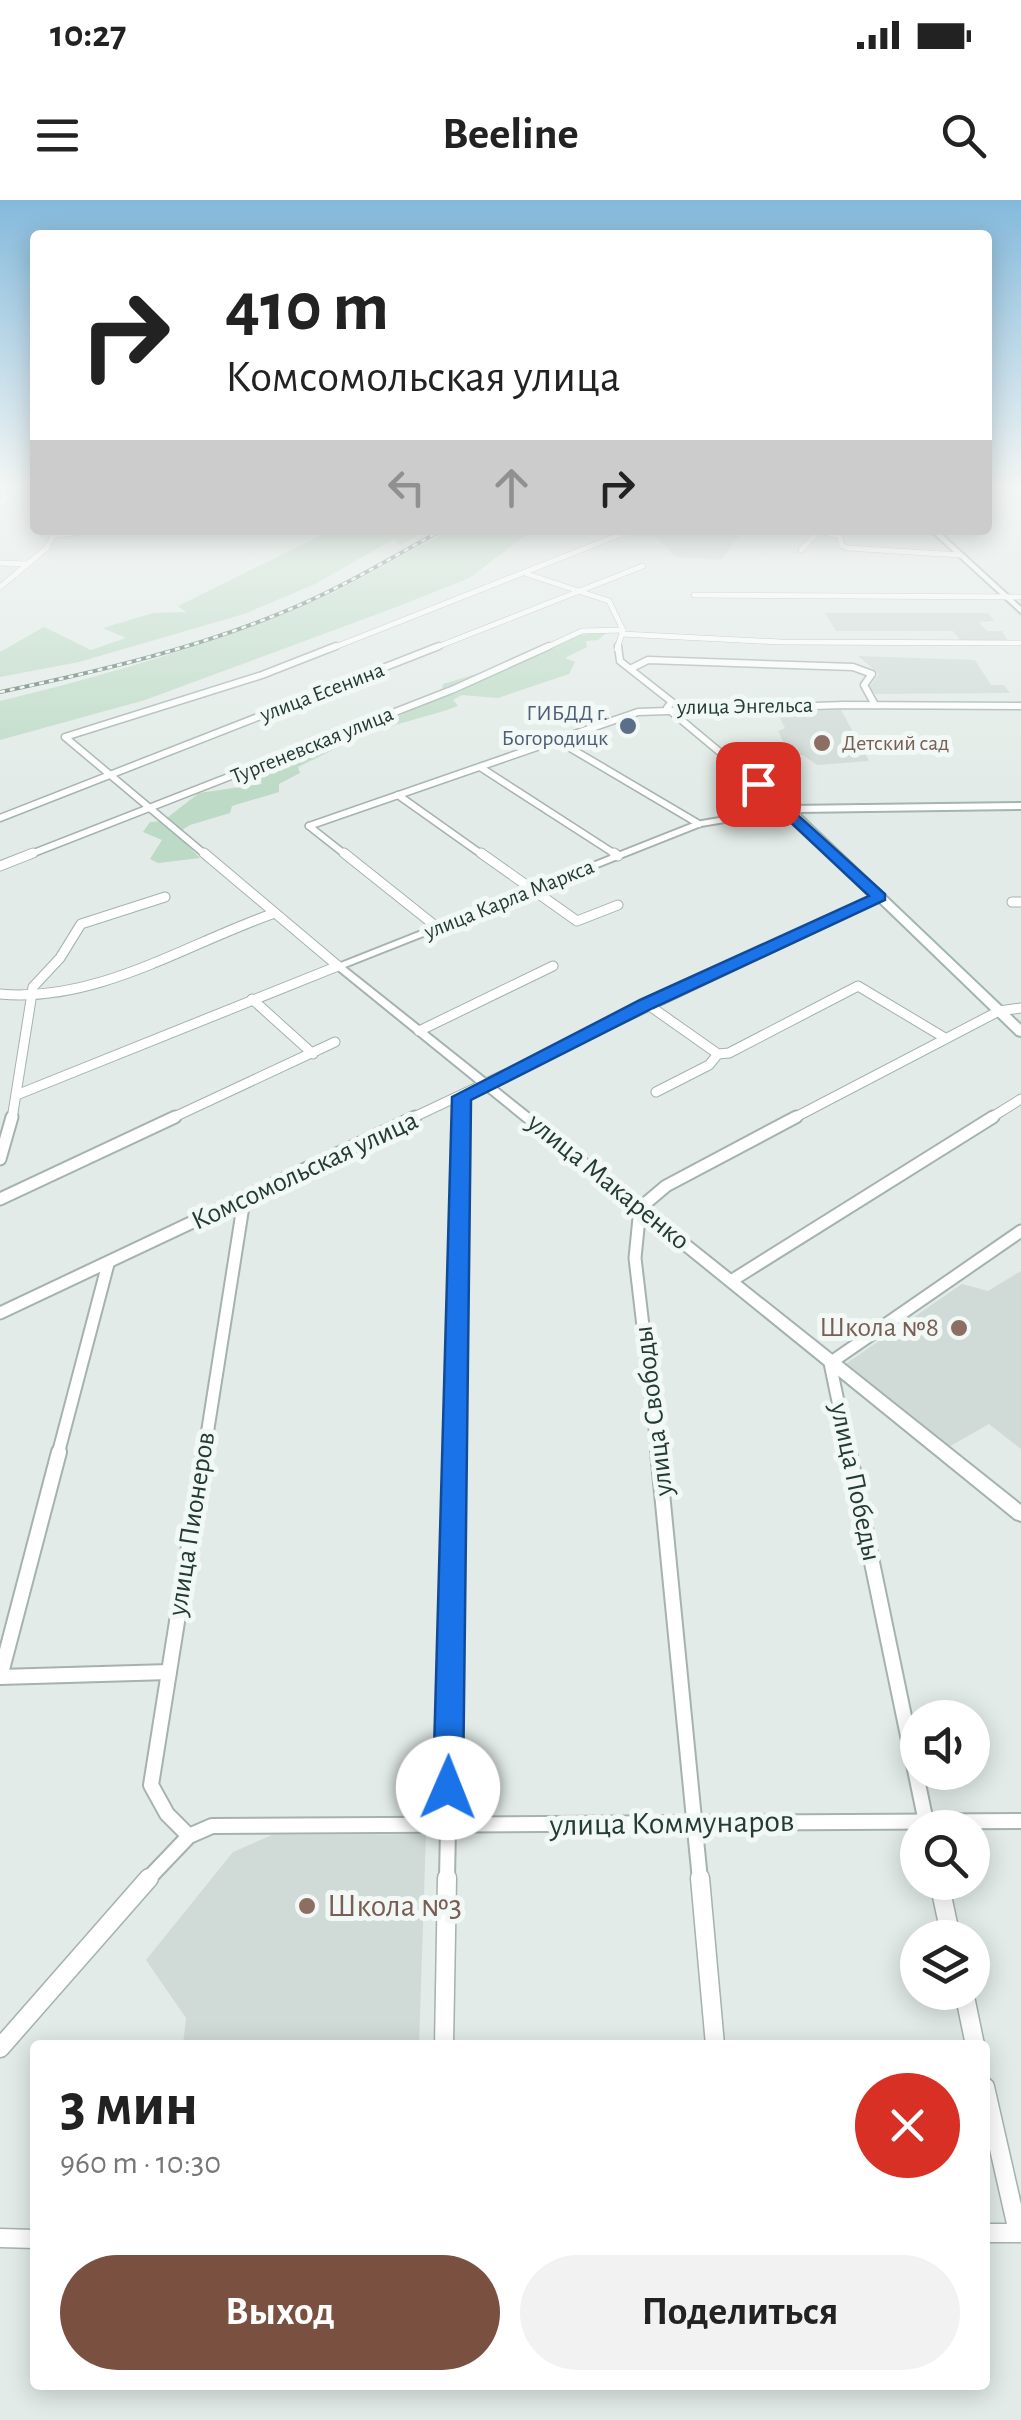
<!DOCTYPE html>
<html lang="ru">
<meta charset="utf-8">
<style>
body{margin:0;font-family:"Alegreya Sans",sans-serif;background:#f2f2f2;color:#222;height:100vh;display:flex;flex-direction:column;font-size:38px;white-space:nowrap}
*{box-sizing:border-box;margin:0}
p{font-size:32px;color:#767676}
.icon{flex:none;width:55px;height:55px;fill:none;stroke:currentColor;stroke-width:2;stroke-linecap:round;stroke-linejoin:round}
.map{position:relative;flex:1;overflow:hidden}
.drawer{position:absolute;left:30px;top:1840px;width:960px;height:350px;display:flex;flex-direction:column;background:#fff;border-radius:10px;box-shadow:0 5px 25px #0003}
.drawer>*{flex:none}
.banner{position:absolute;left:30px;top:30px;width:962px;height:305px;border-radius:10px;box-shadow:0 5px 25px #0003;background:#fff;color:#222;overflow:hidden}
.buttons{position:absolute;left:900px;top:1500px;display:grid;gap:20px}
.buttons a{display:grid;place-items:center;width:90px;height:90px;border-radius:50%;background:#fff;box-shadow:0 5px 25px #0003;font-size:50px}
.pin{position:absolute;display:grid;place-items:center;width:85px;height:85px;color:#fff;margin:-42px;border-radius:20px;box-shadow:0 5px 15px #0006}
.me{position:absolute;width:110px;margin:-55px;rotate:1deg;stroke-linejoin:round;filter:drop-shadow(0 0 8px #0008)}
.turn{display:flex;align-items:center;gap:35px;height:210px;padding:0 30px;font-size:45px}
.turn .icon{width:130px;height:130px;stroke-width:2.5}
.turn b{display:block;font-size:70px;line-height:85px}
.lanes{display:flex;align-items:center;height:95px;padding:0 30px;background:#0003;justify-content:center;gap:50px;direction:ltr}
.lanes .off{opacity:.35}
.round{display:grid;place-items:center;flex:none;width:105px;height:105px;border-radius:52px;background:#f2f2f2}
.head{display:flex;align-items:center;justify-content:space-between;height:170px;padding:0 30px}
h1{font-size:60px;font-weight:700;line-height:75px}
.button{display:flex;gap:20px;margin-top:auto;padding:20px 30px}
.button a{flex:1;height:115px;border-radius:60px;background:#7a5040;color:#fff;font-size:40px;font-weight:700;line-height:115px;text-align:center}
.button a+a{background:#f2f2f2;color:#222}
.status{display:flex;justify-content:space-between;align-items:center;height:70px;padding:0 50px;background:#fff;direction:ltr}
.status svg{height:28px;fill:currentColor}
header{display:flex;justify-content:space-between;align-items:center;height:130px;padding:0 30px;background:#fff;font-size:45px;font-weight:700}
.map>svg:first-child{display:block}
</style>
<div class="status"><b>10:27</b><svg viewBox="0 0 49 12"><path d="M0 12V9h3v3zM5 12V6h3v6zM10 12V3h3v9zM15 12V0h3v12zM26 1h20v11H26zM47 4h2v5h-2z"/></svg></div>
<header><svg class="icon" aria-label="menu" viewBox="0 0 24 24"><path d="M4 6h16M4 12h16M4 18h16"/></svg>Beeline<svg class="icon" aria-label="search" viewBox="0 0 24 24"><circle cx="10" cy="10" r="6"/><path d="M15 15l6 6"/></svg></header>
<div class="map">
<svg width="1021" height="2220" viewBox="0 0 1021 2220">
<rect width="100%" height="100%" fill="#e2ebe7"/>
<g fill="#d0dad6">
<path d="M622 330H744L721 360 676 357 656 337 630 336Z"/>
<path d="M825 413H988L994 421 979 422 987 431H1002L1007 440H960L953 431H836Z"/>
<path d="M858 456 975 460 991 485H1004L1010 493 875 494 869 487 879 474Z"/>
<path d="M841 510 869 561 817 565 803 555H790L778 531 785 528 777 512Z"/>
<path d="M1021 1071V1249L989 1224 947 1248 844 1165 962 1084 988 1091Z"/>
<path d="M426 1634 419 1845H183L186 1818 146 1760 233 1652 272 1635Z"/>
</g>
<g fill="#bcdac5">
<path d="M332 330H428L400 345 394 339 315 384 244 414 79 462 0 477V452L44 427 91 450 126 438 103 428 153 413 186 412 178 406Z"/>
<path d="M453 330H533L469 378 399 406 145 500 0 540V501C112 474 224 441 330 394 372 374 411 348 453 330Z"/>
<path d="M608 431 598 440 586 441 587 447 565 458 575 462 569 474 498 498 462 495 453 500 458 506 444 511 335 542 341 546 298 567 300 573 279 584V592L232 606 230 613 190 625 176 634 200 658 158 663 150 659 162 640 143 632 150 622 163 621 199 593 262 584 259 579 224 577 254 565 271 570 312 540 404 514 393 509C418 501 440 501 463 490L442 488 443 484 486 471 495 474 496 466 561 438Z"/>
</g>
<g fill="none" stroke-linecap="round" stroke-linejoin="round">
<g stroke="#a5b2ae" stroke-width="6">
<g id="minor-far5">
<path d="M0 304 25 284"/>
<path d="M815 330 840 336 841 345 848 348 960 355"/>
<path d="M56 335 99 330"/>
<path d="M801 350 817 333"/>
<path d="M0 363 27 364"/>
<path d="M527 374 609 401 623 430"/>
<path d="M0 387 47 348 56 330"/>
<path d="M694 395 1021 397"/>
<path d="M622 434 781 442 1021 443"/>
<path d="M330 449 619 335"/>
<path d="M432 449 643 366"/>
<path d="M543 449 582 431 623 430"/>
<path d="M617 449 623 430"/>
</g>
</g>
<g stroke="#a5b2ae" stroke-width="9">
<g id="minor-far4">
<path d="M618 446 620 461 672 502 667 508 788 609"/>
<path d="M632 468 648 460 853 467 872 474 864 485 875 505"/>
<path d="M555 539 699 624"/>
<path d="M480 567 618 656"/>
<path d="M398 595 484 656"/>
<path d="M0 618 439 446"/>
<path d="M309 626 638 512 844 505 1021 506"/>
<path d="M309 626 347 656"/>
<path d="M26 656 454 489 549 446"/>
<path d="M207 656 65 537 262 475 336 446"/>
</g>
</g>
<g stroke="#a5b2ae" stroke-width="11">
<g id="minor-far3">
<path d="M204 653 338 766"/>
<path d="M344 653 438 728"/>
<path d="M481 653 577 721 618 705"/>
<path d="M614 653 618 656"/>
<path d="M0 666 33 653"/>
<path d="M1012 702H1021"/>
<path d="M0 794C96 803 184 745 272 714"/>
<path d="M252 799 313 854"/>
<path d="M647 804 718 854"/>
<path d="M419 831 553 766"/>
<path d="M656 892 709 865 718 854 729 853 858 786 945 838"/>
<path d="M19 894 338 766"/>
<path d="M12 919 33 787 60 758 81 724 165 697"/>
<path d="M170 919 335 842"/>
<path d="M410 919 880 697"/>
<path d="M462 919V897"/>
<path d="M792 919 999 811 1021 808"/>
<path d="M989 919 1021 899"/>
</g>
</g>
<g stroke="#a5b2ae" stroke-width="15">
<g id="minor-far2">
<path d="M0 959 12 917"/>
<path d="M0 999 175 917"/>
<path d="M731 1081 993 917"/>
<path d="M0 1113 415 917"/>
<path d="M58 1254 108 1064"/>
<path d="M204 1254 244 1000"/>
<path d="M455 1254 462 917"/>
<path d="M658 1254 635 1058 640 1008 666 986 796 917"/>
<path d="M849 1254 830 1163 1021 1031"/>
</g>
</g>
<g stroke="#a5b2ae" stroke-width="18">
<g id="minor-far1">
<path d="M658 1252 700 1680"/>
<path d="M849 1252 927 1627"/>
<path d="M0 1477 59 1252"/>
<path d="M0 1477 169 1472"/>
<path d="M189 1636 167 1614 151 1585 204 1252"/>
<path d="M147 1680 189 1636 212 1626 1021 1621"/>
<path d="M447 1680 455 1252"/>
</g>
</g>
<g stroke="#a5b2ae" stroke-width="21">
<g id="minor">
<path d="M700 1678 715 1845"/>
<path d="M939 1682 951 1738"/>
<path d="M964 1792 975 1845"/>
<path d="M444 1845 447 1678"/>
<path d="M0 1848 149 1678"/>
<path d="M985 1887 1018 2032"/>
<path d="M985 2033H1021"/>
<path d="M0 2038 35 2039"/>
</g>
</g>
<g stroke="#a5b2ae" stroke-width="4">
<path id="tertiary" d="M788 606 792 609 791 611 701 626 345 767 1021 1305V1321L1015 1319 333 766 696 622Z"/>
</g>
<g stroke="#a1b6af" stroke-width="4">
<g id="secondary">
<path d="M930 330H937L1021 407V413Z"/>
<path d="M1021 603V609L797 612 1021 825V836L1017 835 783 609 788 606Z"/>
</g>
</g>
<use href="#minor-far5" stroke="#fff" stroke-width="5"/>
<use href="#minor-far4" stroke="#fff" stroke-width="6"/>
<use href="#minor-far3" stroke="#fff" stroke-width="9"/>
<use href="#minor-far2" stroke="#fff" stroke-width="11"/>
<use href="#minor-far1" stroke="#fff" stroke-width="14"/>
<use href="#minor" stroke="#fff" stroke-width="18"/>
<use href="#tertiary" fill="#fff" fill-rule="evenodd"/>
<use href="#secondary" fill="#fff" fill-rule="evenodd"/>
<g stroke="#5e7670" stroke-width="4">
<path id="rail" d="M0 492C100 471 199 448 293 408 345 386 393 357 442 330"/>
</g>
<use href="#rail" stroke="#f2f8f5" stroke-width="2.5" stroke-dasharray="5" stroke-linecap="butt"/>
</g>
<linearGradient id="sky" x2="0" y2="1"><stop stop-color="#84b9dc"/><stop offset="0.48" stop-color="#f2f6f4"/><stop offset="1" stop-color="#f2f6f4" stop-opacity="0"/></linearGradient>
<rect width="1021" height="595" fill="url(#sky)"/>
<path fill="#1a73e8" stroke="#114b97" stroke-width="2.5" d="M758 579 885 694V700L653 808 471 900 463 1588 459 1599 448 1603 437 1599 433 1588 452 897 640 800 869 696 753 587Z"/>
<circle fill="#5c6f8a" stroke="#f2f8f5" stroke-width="4" cx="628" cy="526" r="10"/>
<g fill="#8d6e63" stroke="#f2f8f5" stroke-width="4">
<circle cx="822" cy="543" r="10"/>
<circle cx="959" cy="1128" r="10"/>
<circle cx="307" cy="1706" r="10"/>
</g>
<g text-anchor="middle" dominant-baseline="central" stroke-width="10" stroke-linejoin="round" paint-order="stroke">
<g font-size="22" fill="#233a35" stroke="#f2f8f5">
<text transform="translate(322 492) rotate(-21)">улица Есенина</text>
<text transform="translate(745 506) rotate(-1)">улица Энгельса</text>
<text transform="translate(312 545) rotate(-22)">Тургеневская улица</text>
<text transform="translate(509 699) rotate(-22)">улица Карла Маркса</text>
</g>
<g font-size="22" fill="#4e5e75" stroke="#f2f8f5" text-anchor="end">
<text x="608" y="513">ГИБДД г.<tspan x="608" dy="25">Богородицк</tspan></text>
</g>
<g font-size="22" fill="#785e54" stroke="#f2f8f5" text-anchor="start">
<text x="842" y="543">Детский сад</text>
</g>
<g font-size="28" fill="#233a35" stroke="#f2f8f5">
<text transform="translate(305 971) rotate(-25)">Комсомольская улица</text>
<text transform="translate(608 982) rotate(39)">улица Макаренко</text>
<text transform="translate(654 1211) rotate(-97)">улица Свободы</text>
<text transform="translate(855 1282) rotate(78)">улица Победы</text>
<text transform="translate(192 1324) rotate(-81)">улица Пионеров</text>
</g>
<g font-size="28" fill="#785e54" stroke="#f2f8f5" text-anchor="end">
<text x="939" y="1128">Школа №8</text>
</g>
<g font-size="32" fill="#233a35" stroke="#f2f8f5">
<text transform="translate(672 1623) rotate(-1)">улица Коммунаров</text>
</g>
<g font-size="32" fill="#785e54" stroke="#f2f8f5" text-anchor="start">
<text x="327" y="1706">Школа №3</text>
</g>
</g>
</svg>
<div class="buttons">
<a><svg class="icon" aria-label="sound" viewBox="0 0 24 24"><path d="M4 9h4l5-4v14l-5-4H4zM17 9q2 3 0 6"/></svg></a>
<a><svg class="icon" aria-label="search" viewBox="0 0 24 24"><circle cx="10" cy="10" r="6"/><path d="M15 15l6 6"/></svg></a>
<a><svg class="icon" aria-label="layers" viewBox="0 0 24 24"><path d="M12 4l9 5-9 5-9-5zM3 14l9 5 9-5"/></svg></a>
</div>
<div class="pin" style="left:758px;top:584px;background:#d93025"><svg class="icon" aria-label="arrive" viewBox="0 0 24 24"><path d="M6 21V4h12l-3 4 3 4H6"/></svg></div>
<svg class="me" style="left:448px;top:1588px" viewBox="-20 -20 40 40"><circle r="19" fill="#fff"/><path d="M0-13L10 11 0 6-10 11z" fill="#1a73e8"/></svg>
<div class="banner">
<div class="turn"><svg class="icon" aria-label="right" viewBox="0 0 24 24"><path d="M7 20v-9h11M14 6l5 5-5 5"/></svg><div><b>410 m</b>Комсомольская улица</div></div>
<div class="lanes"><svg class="icon off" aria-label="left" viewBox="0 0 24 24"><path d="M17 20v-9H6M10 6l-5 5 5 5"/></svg><svg class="icon off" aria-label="ahead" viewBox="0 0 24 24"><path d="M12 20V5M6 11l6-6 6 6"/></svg><svg class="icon" aria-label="right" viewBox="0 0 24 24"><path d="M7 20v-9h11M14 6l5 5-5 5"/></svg></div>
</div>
<section class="drawer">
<div class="head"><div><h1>3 мин</h1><p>960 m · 10:30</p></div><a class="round" style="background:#d93025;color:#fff"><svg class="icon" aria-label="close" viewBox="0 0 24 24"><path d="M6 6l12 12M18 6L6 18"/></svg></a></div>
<div class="button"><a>Выход</a><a>Поделиться</a></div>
</section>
</div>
